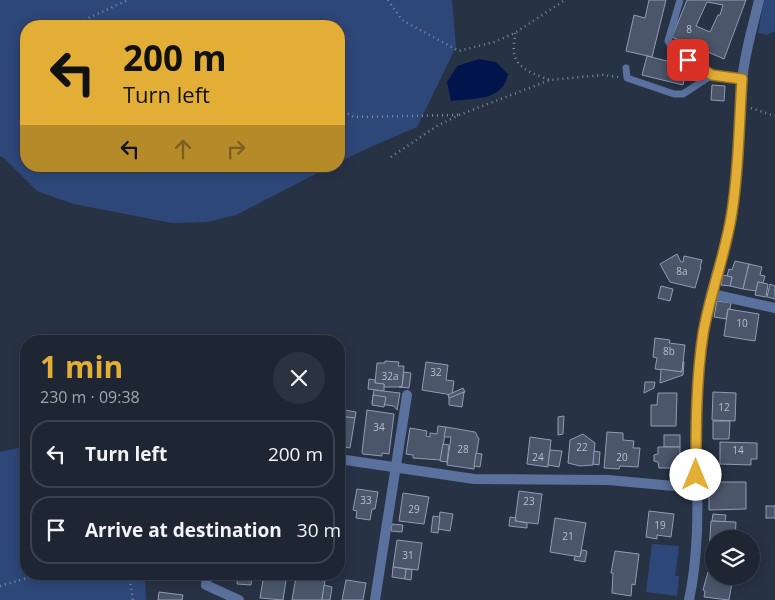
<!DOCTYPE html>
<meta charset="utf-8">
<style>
body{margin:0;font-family:"Open Sans",sans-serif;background:#2b3240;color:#f1f3f6;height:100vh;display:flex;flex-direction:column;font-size:19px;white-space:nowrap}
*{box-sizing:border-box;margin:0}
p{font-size:16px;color:#a1a5ac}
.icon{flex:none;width:28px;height:28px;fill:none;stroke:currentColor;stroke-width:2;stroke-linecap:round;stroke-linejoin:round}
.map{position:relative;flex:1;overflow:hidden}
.panel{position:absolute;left:20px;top:335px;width:325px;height:245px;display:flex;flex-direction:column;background:#1e2634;border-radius:20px;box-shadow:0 2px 12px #0003,0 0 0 1px #3c434f}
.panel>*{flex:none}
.top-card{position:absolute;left:20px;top:20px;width:325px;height:152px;border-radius:20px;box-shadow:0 2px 12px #0003,0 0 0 1px #3c434f;background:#e3ae35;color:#111;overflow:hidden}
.tools{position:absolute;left:705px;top:530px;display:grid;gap:10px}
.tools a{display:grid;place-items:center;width:55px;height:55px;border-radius:50%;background:#1e2634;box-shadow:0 2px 12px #0003,0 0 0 1px #3c434f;font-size:25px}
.pin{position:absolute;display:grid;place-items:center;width:42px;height:42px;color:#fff;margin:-21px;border-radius:10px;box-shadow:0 2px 8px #0006}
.me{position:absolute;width:55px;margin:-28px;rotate:0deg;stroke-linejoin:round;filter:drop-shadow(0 0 4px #0008)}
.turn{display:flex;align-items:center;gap:18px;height:105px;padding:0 20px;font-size:22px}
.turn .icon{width:65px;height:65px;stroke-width:2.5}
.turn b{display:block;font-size:35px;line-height:42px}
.lanes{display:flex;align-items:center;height:48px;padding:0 20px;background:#0003;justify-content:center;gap:25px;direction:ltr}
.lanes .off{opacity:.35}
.round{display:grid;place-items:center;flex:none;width:52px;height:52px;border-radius:26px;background:#2b3240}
.overview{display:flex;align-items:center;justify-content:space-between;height:85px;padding:0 20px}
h1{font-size:30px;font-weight:700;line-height:38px;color:#e3ae35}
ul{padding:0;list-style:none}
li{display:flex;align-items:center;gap:15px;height:68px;margin:0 10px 8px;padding:0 10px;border:2px solid #3c434f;border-radius:20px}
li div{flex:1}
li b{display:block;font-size:19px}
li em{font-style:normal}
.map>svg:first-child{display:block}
</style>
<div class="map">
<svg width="775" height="600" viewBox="0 0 775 600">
<rect width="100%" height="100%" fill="#283245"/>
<g fill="#2e4779">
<path d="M0 0H452L456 47 417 127 366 149 339 162V26H26V166H331L236 215 207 222 172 223 74 204 37 191 4 158 0 156Z"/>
<path d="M764 0H775V31L767 35 758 33Z"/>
<path d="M26 446V574H145L146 600H0V452Z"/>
<path d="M652 544 679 546 675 576H679L677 596 646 592Z"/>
</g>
<path fill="#01144c" d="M479 59 496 62 508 74C503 102 473 98 451 101L447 82 457 66Z"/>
<g fill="#4b566b" stroke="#909cb4" fill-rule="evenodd">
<path d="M649 0H666L652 57 626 51 634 15 645 18Z"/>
<path d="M687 0H746L724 59 708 52 705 57 695 51 697 48 672 37ZM707 2 723 5 720 15H718L710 32 696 26Z"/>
<path d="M647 56 687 66 683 85 642 75Z"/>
<path d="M712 85 725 86 724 101 711 100Z"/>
<path d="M677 254 681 262H683L684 256 702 260 700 267H701L695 288 670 282 660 264Z"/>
<path d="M735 261 749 264 743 289 730 286 732 277 727 276 729 269 732 270Z"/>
<path d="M749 264 762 267 760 275 765 276 763 283 758 282 756 291 743 289Z"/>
<path d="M723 275 732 277 730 286 721 285Z"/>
<path d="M758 282 768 284 766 297 755 295Z"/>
<path d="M770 284 775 286V299L767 297Z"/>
<path d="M661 286 673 289 670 301 658 298Z"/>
<path d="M717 301 731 303 730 309H728L726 319 714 317Z"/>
<path d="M728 309 759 314 755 341 724 336Z"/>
<path d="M655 338 670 340 669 343 685 345 682 372 655 369 657 358 653 357Z"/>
<path d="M385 361 399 362 398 366H404L402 387H384V384L375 383 377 363H385Z"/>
<path d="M426 362 448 365 446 380 454 381 452 395 422 390Z"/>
<path d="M683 362H684L683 375 660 383 661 369 682 372Z"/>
<path d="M404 372 411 373 409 388 399 387H402Z"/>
<path d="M369 379 375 380V383L384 384V391L368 389Z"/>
<path d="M645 382H655L654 388 644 393Z"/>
<path d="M463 388 465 392 449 398 448 395Z"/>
<path d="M374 390 400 393 397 410 394 406 372 403Z"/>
<path d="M464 392 462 407 449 405V398Z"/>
<path d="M713 392 736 393 735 421 712 420Z"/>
<path d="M658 393H677L676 426H651V405H657Z"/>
<path d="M373 395 386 397 384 407 372 405Z"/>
<path d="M345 410 356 412 355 418 344 417Z"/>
<path d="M367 410 394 414 389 454 382 453V456L363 454 362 452Z"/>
<path d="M339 416 355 418 350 448 339 446Z"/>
<path d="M564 416 563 434 558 435V417Z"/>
<path d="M713 421H730L729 439H713Z"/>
<path d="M438 426 446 427 441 460 413 458V455L406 454 410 428 427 431 426 436 430 437V433L437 434Z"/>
<path d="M446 427 475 432 477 435V437L479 438 474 469 447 465 451 437H444Z"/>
<path d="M607 432 623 433V440L634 441 633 448H640L638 467 620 466 619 469 604 468Z"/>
<path d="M583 434 595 443 593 465 580 466 568 463 570 440Z"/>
<rect x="664" y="435" width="16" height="12"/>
<path d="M530 437 551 440 548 467 527 464Z"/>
<path d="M720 442 757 443V459H751V465L720 464Z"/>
<path d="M443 444 449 445 447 462 440 461Z"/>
<path d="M658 447H680V468H659L658 462 654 461V455L658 454Z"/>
<path d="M550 450 562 451 559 467 548 465Z"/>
<path d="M594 451 600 452 599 465 593 464Z"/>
<path d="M476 453 482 454 480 467 474 466Z"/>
<path d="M339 475 345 476 339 508Z"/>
<path d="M709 482H746V509L709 510Z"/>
<path d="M357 489 378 492 375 509H372L370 520 356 518 357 511 353 510Z"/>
<path d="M519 491 542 494 538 524 515 521Z"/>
<path d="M403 493 429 497 424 524 399 521Z"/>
<rect x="766" y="506" width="9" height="12"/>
<path d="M649 511 674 514 671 537 657 535V539L646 537Z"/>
<path d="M440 512 453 514 450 531 438 529Z"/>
<path d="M713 514 726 515 725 522 712 521Z"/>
<path d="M433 516 440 517 438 533 431 532Z"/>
<path d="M510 517 516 518 515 521 527 523V528L509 526Z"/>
<path d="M555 518 586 523 580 557 550 552Z"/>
<path d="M711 521 736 522 735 539H714V553L709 552Z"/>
<path d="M392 524 403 525 402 532 391 531Z"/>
<path d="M397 540 422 543 418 570 393 567Z"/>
<path d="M582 550 587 551 585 562 574 560 575 556 580 557Z"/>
<path d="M615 551 639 554 635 585 632 584 631 596 612 593 613 573H611Z"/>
<path d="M393 567 406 569 405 579 392 577Z"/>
<path d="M406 569 412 570 411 580 405 579Z"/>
<path d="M708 572 714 573V576H733L729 600 704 597 705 591 703 590Z"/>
<path d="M174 574H196V578L173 575Z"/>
<path d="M238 574 248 575V574H252L251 585 237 584Z"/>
<path d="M264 574H287L283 600 260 598Z"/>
<path d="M296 577 325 581 322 600H292Z"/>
<path d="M346 580 366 583 363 600H342Z"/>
<path d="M324 585 332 587 330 600H322Z"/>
<path d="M159 592 183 595 182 600H158Z"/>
</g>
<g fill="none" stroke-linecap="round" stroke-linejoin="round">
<g stroke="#808999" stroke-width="2.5" stroke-dasharray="1 4" stroke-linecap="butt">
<path d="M388 0 402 20 459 51 494 42 515 33 565 0"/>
<path d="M65 26 84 20 128 0"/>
<path d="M515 33C515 39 513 47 514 53 517 70 537 75 550 80"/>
<path d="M751 108 775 116"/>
<path d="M339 109 354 117 458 115"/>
<path d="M391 157 437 126 459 115 550 80 603 75 618 77"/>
<path d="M129 574 133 600"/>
<path d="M0 586 34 576 36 574"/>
</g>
<g stroke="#5a719d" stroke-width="7">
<path d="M680 0 668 41 675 53 712 75 742 79"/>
<path d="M626 68 627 78 674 94H683L712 75"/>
</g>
<g stroke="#5a719d" stroke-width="10">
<path d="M712 294 775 308"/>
<path d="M339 459 474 479 608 480 696 488"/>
<path d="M207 574 206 585 239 600"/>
<path d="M375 600 407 395"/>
<path d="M689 600C705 526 692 448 699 373 701 347 706 320 711 295 718 268 727 241 732 214 740 170 738 126 742 82 744 54 753 27 759 0"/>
</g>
</g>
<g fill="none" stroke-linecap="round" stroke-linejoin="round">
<g stroke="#947122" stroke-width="12">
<path id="route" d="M688 60 712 75 742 79C739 123 739 168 732 212 726 253 710 293 703 334 696 381 696 428 696 475"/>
</g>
<use href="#route" stroke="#e3ae35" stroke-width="9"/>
</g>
<g text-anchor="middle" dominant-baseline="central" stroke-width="4" stroke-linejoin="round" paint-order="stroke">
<g font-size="10" fill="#b7bfce">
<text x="689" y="29">8</text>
<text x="682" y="271">8a</text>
<text x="742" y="323">10</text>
<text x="669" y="351">8b</text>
<text x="436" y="372">32</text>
<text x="390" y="376">32a</text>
<text x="724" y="407">12</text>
<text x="379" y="427">34</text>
<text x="582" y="447">22</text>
<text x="463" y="449">28</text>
<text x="738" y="450">14</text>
<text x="538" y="457">24</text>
<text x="622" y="457">20</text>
<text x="366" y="500">33</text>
<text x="529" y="501">23</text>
<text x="414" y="509">29</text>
<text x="660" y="525">19</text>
<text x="568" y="536">21</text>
<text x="408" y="555">31</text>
</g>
</g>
</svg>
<div class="tools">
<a><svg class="icon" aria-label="layers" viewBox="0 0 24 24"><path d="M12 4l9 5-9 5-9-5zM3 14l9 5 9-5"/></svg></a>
</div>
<div class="pin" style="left:688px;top:60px;background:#d93025"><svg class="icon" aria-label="arrive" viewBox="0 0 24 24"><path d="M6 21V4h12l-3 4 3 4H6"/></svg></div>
<svg class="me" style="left:696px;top:475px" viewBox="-20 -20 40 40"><circle r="19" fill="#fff"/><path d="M0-13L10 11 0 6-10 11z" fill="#e3ae35"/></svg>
<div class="top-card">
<div class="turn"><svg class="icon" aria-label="left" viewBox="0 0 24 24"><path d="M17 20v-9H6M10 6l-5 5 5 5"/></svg><div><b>200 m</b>Turn left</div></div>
<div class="lanes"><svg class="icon" aria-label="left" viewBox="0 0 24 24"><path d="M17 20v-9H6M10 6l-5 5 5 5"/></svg><svg class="icon off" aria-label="ahead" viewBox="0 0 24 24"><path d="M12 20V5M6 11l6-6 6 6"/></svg><svg class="icon off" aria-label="right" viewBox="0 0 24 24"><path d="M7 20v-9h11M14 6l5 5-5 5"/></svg></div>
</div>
<section class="panel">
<div class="overview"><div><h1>1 min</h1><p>230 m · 09:38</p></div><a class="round"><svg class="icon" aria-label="close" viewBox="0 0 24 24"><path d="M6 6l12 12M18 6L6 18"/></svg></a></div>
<ul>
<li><svg class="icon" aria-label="left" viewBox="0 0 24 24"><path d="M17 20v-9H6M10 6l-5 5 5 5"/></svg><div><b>Turn left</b></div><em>200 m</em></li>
<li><svg class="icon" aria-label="arrive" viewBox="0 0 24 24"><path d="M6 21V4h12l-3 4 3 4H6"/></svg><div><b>Arrive at destination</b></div><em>30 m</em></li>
</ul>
</section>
</div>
